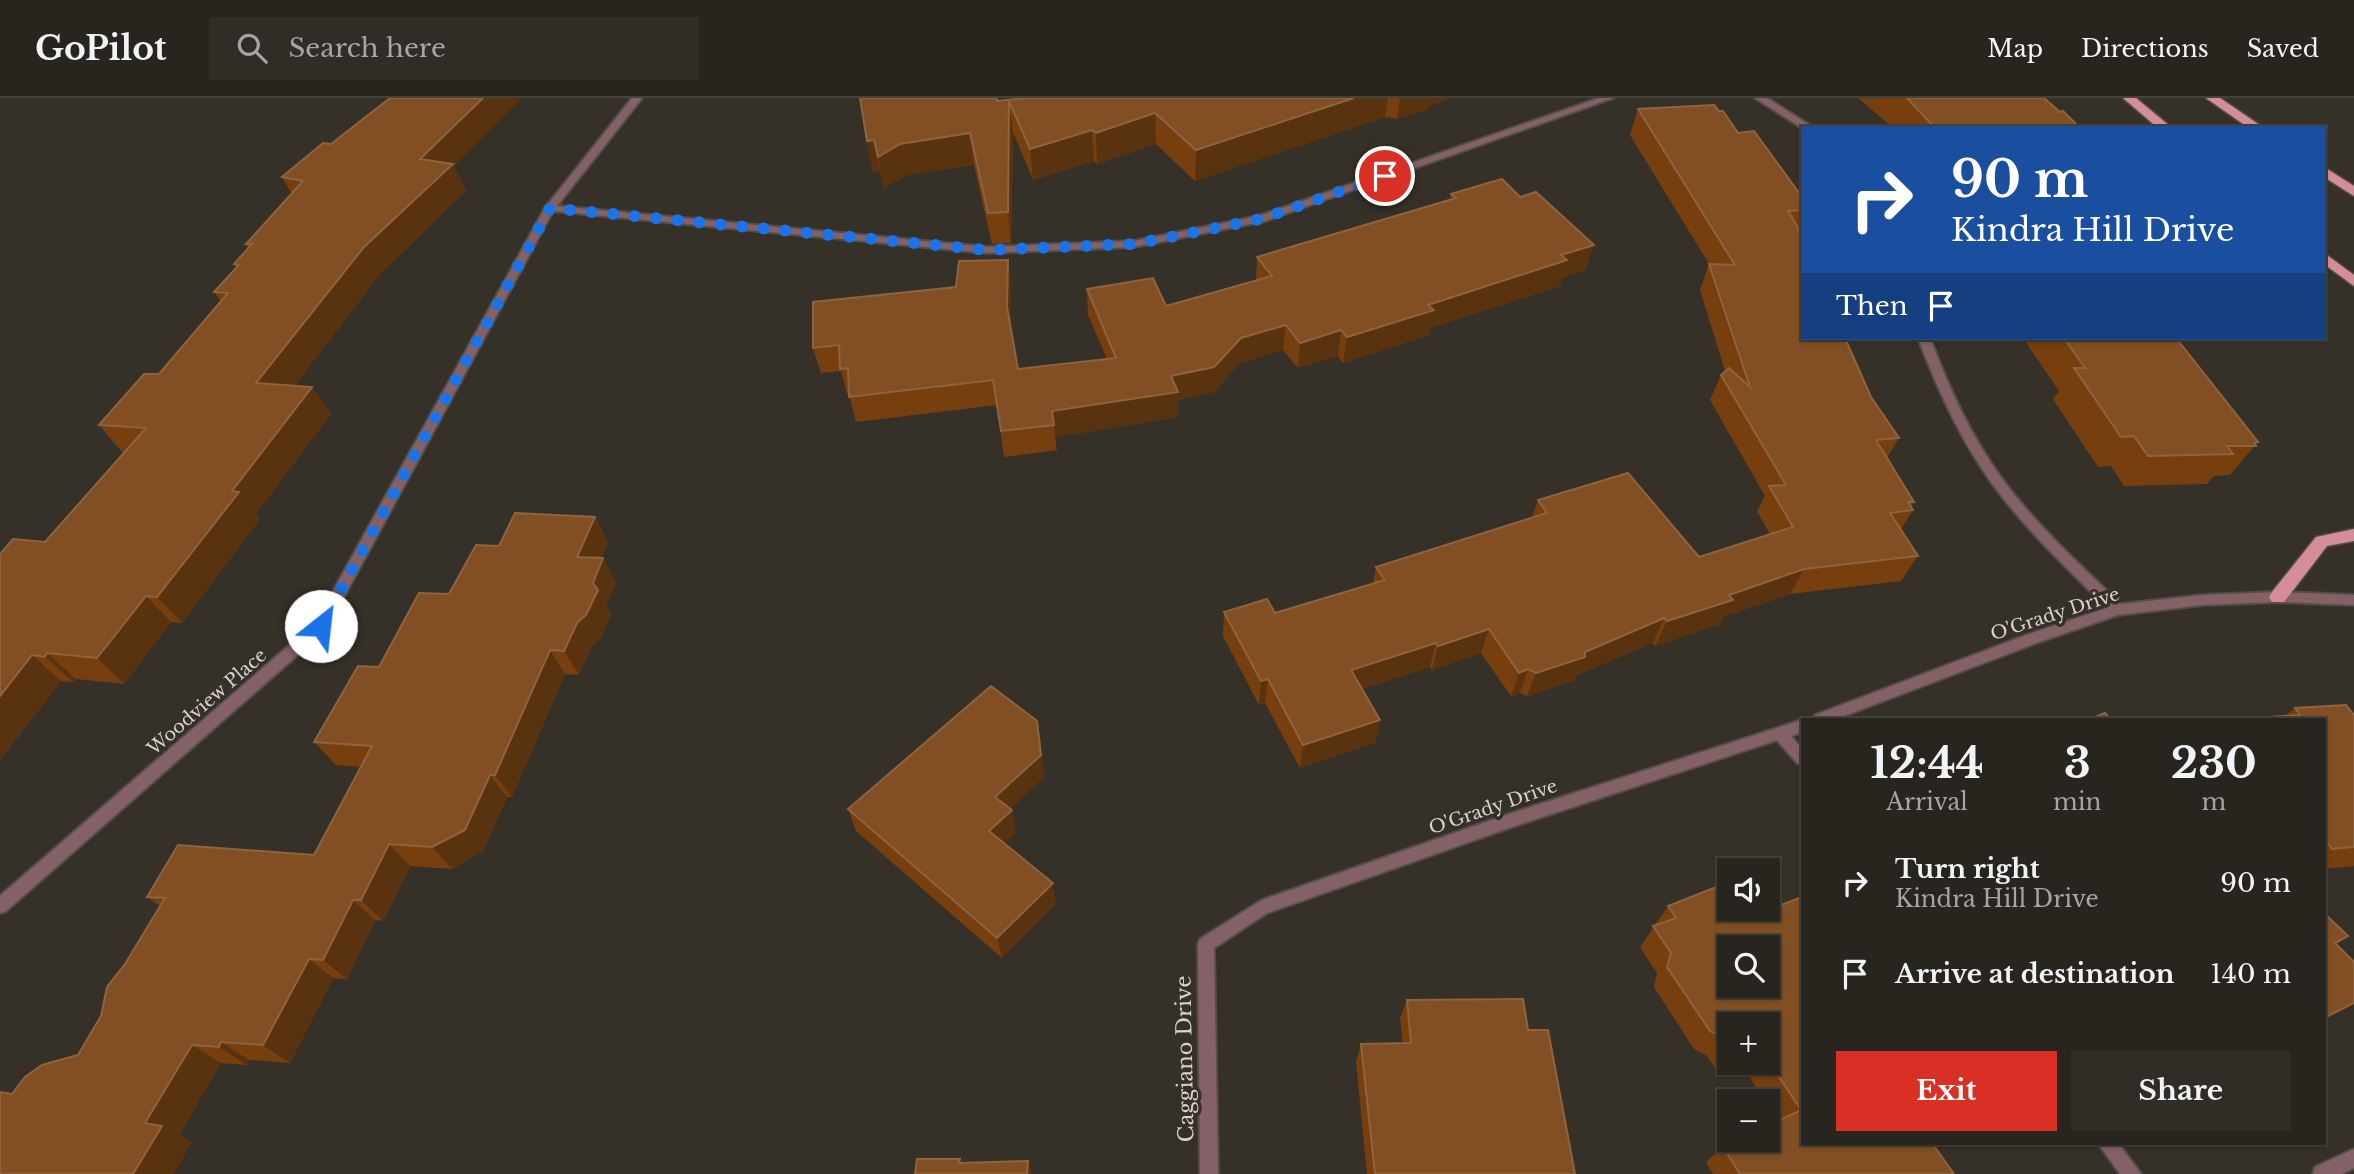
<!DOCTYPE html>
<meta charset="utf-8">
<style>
body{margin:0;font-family:"Libre Baskerville",serif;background:#302d27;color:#f1f3f6;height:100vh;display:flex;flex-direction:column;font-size:26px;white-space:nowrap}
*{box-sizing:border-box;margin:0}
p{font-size:23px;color:#a5a5a4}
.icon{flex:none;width:38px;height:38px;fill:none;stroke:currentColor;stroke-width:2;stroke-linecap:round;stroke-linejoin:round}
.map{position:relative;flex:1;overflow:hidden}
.sheet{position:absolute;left:1801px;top:620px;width:525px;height:427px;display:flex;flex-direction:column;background:#28251e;border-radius:0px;box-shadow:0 2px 5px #0004,0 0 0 2px #44423c}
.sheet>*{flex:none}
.hud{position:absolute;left:1801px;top:28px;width:525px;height:214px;border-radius:0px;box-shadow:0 2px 5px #0004,0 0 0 2px #44423c;background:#1a4fa0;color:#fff;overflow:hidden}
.controls{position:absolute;left:1717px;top:760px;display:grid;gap:14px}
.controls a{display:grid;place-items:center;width:63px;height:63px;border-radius:0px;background:#28251e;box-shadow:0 2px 5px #0004,0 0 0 2px #44423c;font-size:35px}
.pin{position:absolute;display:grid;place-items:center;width:60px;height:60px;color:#fff;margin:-30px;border:4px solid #fff;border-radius:50%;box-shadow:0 2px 7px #0007}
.me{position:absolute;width:77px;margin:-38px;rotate:29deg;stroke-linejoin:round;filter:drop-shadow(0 0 5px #0008)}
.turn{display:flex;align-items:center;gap:24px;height:147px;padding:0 35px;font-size:32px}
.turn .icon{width:91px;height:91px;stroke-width:2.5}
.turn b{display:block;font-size:49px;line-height:60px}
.then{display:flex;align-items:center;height:66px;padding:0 35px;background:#0003;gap:14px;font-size:26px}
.eta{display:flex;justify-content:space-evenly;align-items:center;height:119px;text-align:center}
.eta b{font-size:42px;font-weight:700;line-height:49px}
.action{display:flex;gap:14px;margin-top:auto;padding:14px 35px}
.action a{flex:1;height:80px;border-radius:0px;background:#d93025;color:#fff;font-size:28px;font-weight:700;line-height:80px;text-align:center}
.action a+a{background:#302d27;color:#f1f3f6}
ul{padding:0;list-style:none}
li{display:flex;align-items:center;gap:21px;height:91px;padding:0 35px}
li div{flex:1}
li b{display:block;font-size:26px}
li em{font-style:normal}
header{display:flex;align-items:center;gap:42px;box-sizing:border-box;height:98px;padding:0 35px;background:#28251e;border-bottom:2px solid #44423c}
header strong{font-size:33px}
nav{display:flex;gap:38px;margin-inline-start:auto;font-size:24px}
.search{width:490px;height:63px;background:#302d27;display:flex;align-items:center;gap:18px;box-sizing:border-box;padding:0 24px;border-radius:0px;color:#a5a5a4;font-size:26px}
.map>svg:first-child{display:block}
</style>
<header>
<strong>GoPilot</strong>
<div class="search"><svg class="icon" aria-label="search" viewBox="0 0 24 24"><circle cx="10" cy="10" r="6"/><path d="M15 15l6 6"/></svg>Search here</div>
<nav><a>Map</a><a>Directions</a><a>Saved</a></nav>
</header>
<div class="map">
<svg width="2354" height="1076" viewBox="0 0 2354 1076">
<rect width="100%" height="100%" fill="#363128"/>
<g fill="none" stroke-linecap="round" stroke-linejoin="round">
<g stroke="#534e46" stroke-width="4">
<g id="minor">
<path d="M632 0H642L557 108 987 149 1134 143 1259 118 1599 0H1613L1265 123 1134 149 987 155 553 113 326 532 6 813 0 815V798L316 524 545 110Z"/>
<path d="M1755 0H1767L1814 30H1802Z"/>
<path d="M1918 240H1930C1949 290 1971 339 2003 382 2037 428 2080 467 2121 506L2203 497 2278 494 2354 497V507L2278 504 2203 507 2118 517 2039 544 1836 621H1813L1815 617 2029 536 2107 510C2068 471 2027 433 1994 388 1961 343 1938 292 1918 240Z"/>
<path d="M1802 622V634L1791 638 1802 651V667L1797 665 1777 642 1509 730 1267 815 1214 850 1218 1076H1200L1198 846 1200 841 1262 802 1509 716Z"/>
<path d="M2098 1045H2118L2141 1076H2120Z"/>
<path d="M2354 1051V1070L2342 1076H2313L2315 1069Z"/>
</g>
</g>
<g stroke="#534e46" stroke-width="3">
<g id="primary">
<path d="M2123 0H2136L2172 30H2158Z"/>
<path d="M2206 0H2220L2264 30H2249Z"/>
<path d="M2324 69 2354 88V98L2324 79Z"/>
<path d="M2324 155 2354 177V188L2324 166Z"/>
<path d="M2354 431V443L2327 448 2284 504H2272L2269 499 2272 494 2316 439Z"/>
</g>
</g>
<use href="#minor" fill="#846166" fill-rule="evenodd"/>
<use href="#primary" fill="#d58e99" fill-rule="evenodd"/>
</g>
<g fill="#773f0e">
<path d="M1025 0H1451L1429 8V11L1397 21 1385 19 1195 83 1156 46 1097 66 1094 63 1033 82 1013 34 1011 145 992 146 974 67 906 77 884 90 880 73 873 74 867 43 997 3Z"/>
<path d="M1858 0H2044L2080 30H1893Z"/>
<path d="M521 1 454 68 466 93 380 176 295 287 312 289 331 316 256 416 260 421 182 525 171 524 124 586 76 581 73 584 61 583 0 662 45 444 125 354H122L99 327 159 276 221 204 214 194 236 170 234 166 248 150 246 146 292 96 282 79 331 46Z"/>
<path d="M1638 11 1719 13 1738 35 1802 99V123L1799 131 1871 299 1899 340 1887 360 1914 404 1911 408 1913 412 1901 431 1918 458 1901 483 1790 496 1723 519 1720 526 1655 548 1653 545 1577 577 1575 582 1527 598 1520 595 1511 598 1481 555 1432 572 1430 569 1362 591 1380 622 1375 645 1300 670 1265 605 1259 607 1223 538 1224 514 1275 515 1373 486 1376 469 1532 420 1538 402 1699 459 1770 436 1757 413 1765 398 1710 302 1721 277 1725 273 1700 192 1709 166 1630 37Z"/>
<path d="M1451 96 1586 172 1562 180 1560 188 1430 230 1429 237 1343 265 1338 258 1298 270 1283 252 1240 265 1214 294 1178 302V319L1055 339 1057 352 1004 359 997 307 856 324 849 296H847L841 273 821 275 813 250 1011 187 1010 229 1018 271 1107 261 1088 217 1087 191 1166 208 1256 183 1257 159 1450 102Z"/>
<path d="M2023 240H2176L2258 344 2230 377 2214 378 2207 386 2124 388 2111 368 2098 369 2053 301 2059 293Z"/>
<path d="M595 419 608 444 601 460H603L616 485 606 508 611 516 600 541 591 549 579 577 565 576 512 699H507L483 753 452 771 410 768 383 823 375 822 347 881 333 880 290 965 249 962 246 967 221 965 179 1037 192 1044 12 996 78 957 101 918 125 866 160 808 147 799 314 757 360 669 336 667 314 644 379 569 449 496 499 448Z"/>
<path d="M2295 610 2354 617V768L2324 771V621H2250L2285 618Z"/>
<path d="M1037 623 1044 679 1010 711 1016 734 1004 745 1056 806 1002 860 856 733 848 711Z"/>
<path d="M1802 799V1045L1954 1076H1713L1706 1064 1723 1049 1778 1023 1768 1006V1003H1765L1740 964H1768V926H1729V964L1715 970 1707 958 1694 951 1654 889 1657 875 1640 849 1668 808 1773 810Z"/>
<path d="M1407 902 1528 932 1575 1076H1367L1356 964 1361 946H1403L1400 920Z"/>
</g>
<g fill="#593310">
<path d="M483 0H520L521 1 454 68 466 93 380 176 276 312 256 285 420 61Z"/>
<path d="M1354 0H1388L1385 19 1195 83 1196 52Z"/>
<path d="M1400 0H1451L1429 8V11L1397 21Z"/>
<path d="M1009 3 1013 34 1011 145 1008 114Z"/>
<path d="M1155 15 1156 46 1097 66 1096 35Z"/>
<path d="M1092 32 1094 63 1033 82 1030 51Z"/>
<path d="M970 35 974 67 906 77 884 90 878 59 900 46Z"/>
<path d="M874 42 880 73 873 74 867 43Z"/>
<path d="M1594 147 1586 172 1562 180 1560 188 1430 230 1429 237 1343 265 1347 239 1428 207 1561 157Z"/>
<path d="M1008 162 1011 187 1010 235 1007 209Z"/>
<path d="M1286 227 1283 252 1240 265 1214 294 1178 302V319L1055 339 1052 313 1171 278 1241 240Z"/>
<path d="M1341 232 1338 258 1298 270 1300 245Z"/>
<path d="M312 289 331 316 256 416 260 421 182 525 157 499 232 393Z"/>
<path d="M595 419 608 444 591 483 577 459Z"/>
<path d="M603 460 616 485 606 508 611 516 600 541 591 549 579 577 564 553Z"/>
<path d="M1804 471 1790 496 1723 519 1720 526 1655 548 1667 523 1729 497Z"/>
<path d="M146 498 171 524 124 586 97 560Z"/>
<path d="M1664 520 1653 545 1577 577 1575 582 1527 598 1536 575Z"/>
<path d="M1489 531 1481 555 1432 572 1438 548Z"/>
<path d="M1436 545 1430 569 1347 596 1351 572Z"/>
<path d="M550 552 565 576 512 699 495 677Z"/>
<path d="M47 555 76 581 73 584 45 559Z"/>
<path d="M32 557 61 583 0 662V598Z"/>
<path d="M1528 571 1520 595 1511 598 1519 575Z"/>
<path d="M1268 581 1265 605 1259 607 1261 583Z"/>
<path d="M1380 622 1375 645 1300 670 1303 647Z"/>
<path d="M1037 623 1044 679 1000 721 995 699Z"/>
<path d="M490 677 507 699 483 753 452 771 432 749Z"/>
<path d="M1012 712 1016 734 994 755 989 733Z"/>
<path d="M389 746 410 768 383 823 361 802Z"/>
<path d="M1053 785 1056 806 1002 860 997 840Z"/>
<path d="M353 802 375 822 347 881 323 862Z"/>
<path d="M309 861 333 880 290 965 263 947Z"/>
<path d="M2354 905V906L2324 922V920Z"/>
<path d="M221 944 249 962 246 967 219 949Z"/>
<path d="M192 947 221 965 179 1037 192 1044 174 1076H133L145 1025Z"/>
<path d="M1729 954V964L1715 970Z"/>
<path d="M1028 1063 1032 1076H1027Z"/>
</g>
<g fill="#814f23" stroke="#8f633e" stroke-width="2" fill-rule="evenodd">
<path d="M390 0H483L420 61 453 66 364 149 256 285 312 289 232 393 239 394 157 499 146 498 97 560 47 555 45 559 32 557 0 598V456L13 441 45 444 146 330 99 327 144 276H159L228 195 214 194 239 167 234 166 252 146H246L303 83 282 79 323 45 331 46Z"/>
<path d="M860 0H997V3L1025 0H1354L1196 52 1155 15 1096 35 1092 32 1030 51 1009 3 1008 114 988 115 970 35 900 46 878 59 874 42 867 43Z"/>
<path d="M1907 0H2044L2060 14 2063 13 2080 30H1935Z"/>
<path d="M1714 7 1719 13H1723L1738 35 1754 33 1802 99V112L1788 113 1796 126 1802 140V240H1845L1871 299 1899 340 1876 342 1914 404H1908L1913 412 1890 415 1918 458 1804 471 1729 497 1733 502 1667 523 1664 520 1585 554V559L1536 575 1528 571 1519 575 1489 531 1438 548 1436 545 1351 572 1380 622 1303 647 1268 581 1261 583 1224 514 1267 501 1275 515 1385 482 1376 469 1547 415 1538 402 1628 375 1699 459 1793 429 1769 388 1786 387 1721 277 1729 270 1750 289 1709 166 1735 167 1638 11Z"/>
<path d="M1502 81 1520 99 1536 94 1594 147 1561 157 1567 162 1428 207 1434 212 1347 239 1341 232 1300 245 1286 227 1241 240 1214 269 1171 278 1178 294 1052 313 1054 327 1001 333 993 282 849 299 848 270 840 271 839 247 813 250V204L956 189 959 163 1008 162 1007 209 1018 271 1116 260 1087 191 1153 180 1166 208 1272 178 1257 159 1456 100 1451 96Z"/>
<path d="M2064 240H2176L2258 344 2254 345 2256 348H2227L2233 356 2148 358 2134 338 2121 339 2074 270H2085Z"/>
<path d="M515 415 595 419 577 459 603 460 593 485 598 492 586 517 577 525 564 553 550 552 495 677H490L465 732 432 749 389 746 361 802H353L323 862 309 861 263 947 221 944 219 949 192 947 145 1025 162 1028 133 1076H0V994L12 996 25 979 42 967 78 957 101 918 107 889 125 866 165 800 147 799 178 747 314 757 372 648 314 644 358 568 379 569 419 495 449 496 476 447 499 448Z"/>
<path d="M991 588 1037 623 1041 657 995 699 1012 712 989 733 1053 785 997 840 848 711Z"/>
<path d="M2346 607 2354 617V749L2332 751 2324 740V621L2251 620 2300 617 2295 610Z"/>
<path d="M2105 615 2111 621H2090Z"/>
<path d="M1729 784V810H1768V804L1773 810 1802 799V1045H1932L1954 1076H1740L1723 1049 1739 1041H1768V1028L1801 1012 1768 962V926H1729V949L1723 939 1710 933 1667 869 1671 855 1653 828 1676 820 1668 808ZM1729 849H1768V887H1729Z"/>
<path d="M2324 815 2348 838 2335 845 2354 864V905L2324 920Z"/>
<path d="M1523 901 1528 932H1548L1575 1076H1375L1361 946 1411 945 1407 902Z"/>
<path d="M917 1061H960L959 1065 1028 1063 1027 1076H915Z"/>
</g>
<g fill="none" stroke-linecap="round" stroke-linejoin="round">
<path stroke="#1a73e8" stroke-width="12" stroke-dasharray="0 21.6" d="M321 528 550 110 987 152 1135 146 1261 121 1385 78"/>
</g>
<g text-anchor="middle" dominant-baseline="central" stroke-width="7" stroke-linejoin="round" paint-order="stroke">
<g font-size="18" fill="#d6d2cd" stroke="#363128">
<text transform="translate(2055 516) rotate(-18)">O'Grady Drive</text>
<text transform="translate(207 604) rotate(-41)">Woodview Place</text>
<text transform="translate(1493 709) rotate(-19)">O'Grady Drive</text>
</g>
<g font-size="21" fill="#d6d2cd" stroke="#363128">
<text transform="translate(1185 961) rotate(-91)">Caggiano Drive</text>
</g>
</g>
</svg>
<div class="controls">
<a><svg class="icon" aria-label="sound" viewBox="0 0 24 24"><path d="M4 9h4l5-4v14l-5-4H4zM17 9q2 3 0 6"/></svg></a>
<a><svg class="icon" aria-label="search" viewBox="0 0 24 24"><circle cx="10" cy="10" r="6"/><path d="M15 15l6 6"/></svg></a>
<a>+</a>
<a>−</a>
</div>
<div class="pin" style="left:1385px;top:78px;background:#d93025"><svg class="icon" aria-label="arrive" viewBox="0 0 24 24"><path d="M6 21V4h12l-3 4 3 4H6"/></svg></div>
<svg class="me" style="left:321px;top:528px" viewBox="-20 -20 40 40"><circle r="19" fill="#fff"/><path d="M0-13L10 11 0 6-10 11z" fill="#1a73e8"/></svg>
<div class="hud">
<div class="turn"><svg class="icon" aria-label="right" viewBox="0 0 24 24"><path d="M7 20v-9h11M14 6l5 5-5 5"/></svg><div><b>90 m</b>Kindra Hill Drive</div></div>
<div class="then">Then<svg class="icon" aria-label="arrive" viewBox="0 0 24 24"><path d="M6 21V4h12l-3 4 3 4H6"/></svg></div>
</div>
<section class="sheet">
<div class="eta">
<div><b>12:44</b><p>Arrival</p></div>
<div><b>3</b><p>min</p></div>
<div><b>230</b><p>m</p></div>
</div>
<ul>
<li><svg class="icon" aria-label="right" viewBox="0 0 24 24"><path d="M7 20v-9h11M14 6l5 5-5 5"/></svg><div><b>Turn right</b><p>Kindra Hill Drive</p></div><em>90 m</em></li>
<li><svg class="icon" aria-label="arrive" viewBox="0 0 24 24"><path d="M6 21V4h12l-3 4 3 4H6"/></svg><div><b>Arrive at destination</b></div><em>140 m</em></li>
</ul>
<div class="action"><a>Exit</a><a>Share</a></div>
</section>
</div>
